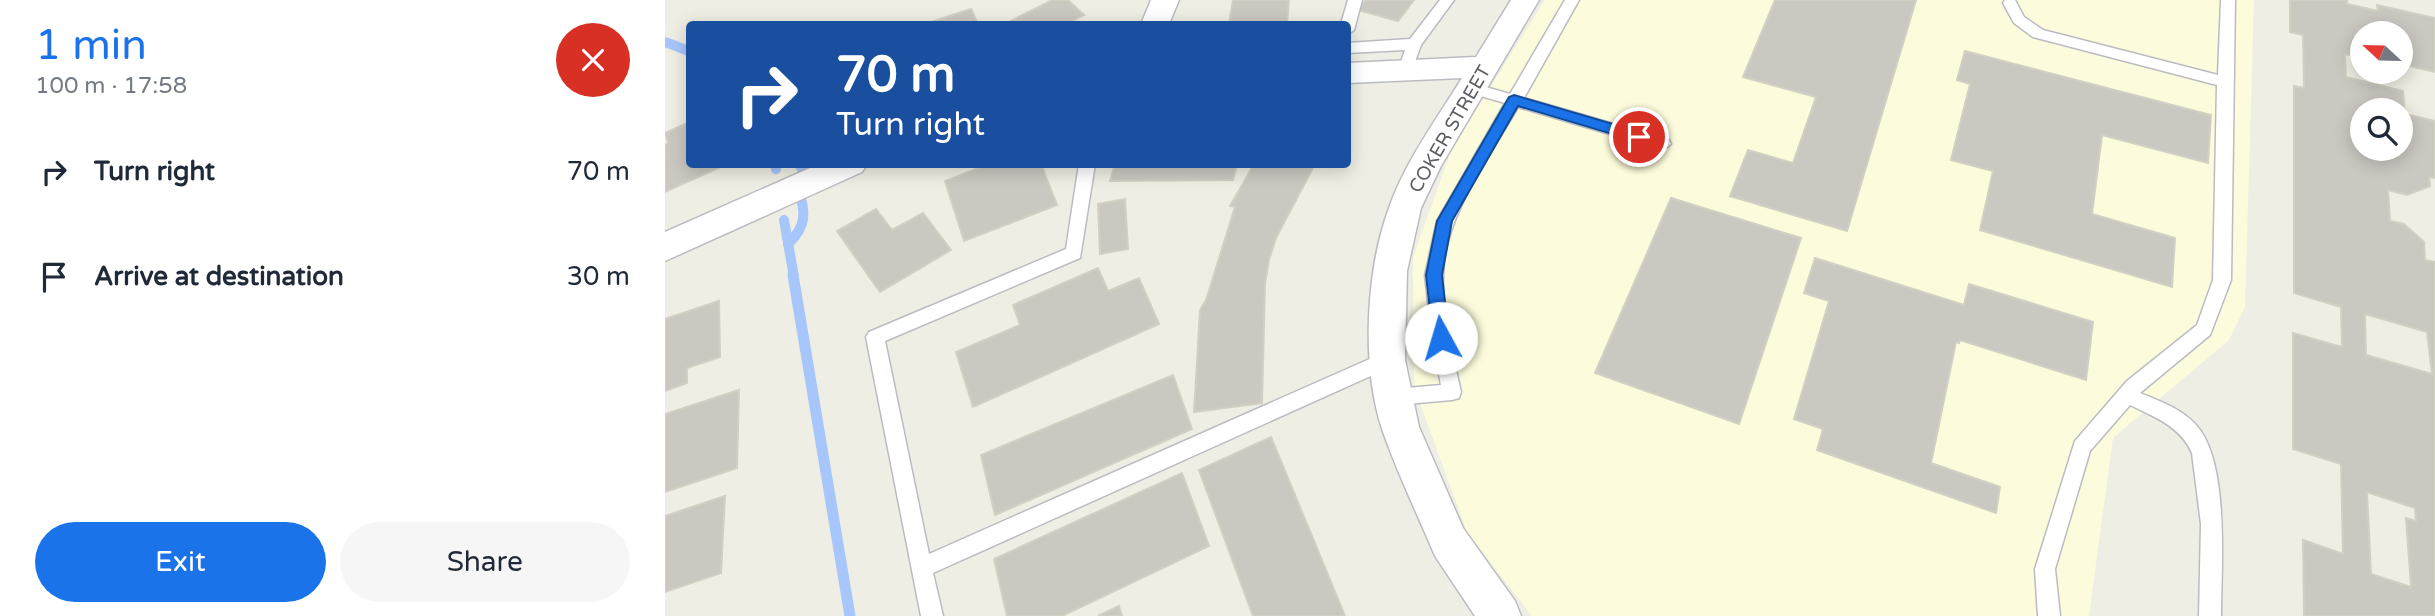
<!DOCTYPE html>
<meta charset="utf-8">
<style>
body{margin:0;font-family:"Varela Round",sans-serif;background:#f6f6f7;color:#1f2937;height:100vh;display:flex;flex-direction:column;font-size:26px;white-space:nowrap}
*{box-sizing:border-box;margin:0}
p{font-size:23px;color:#747a83}
.icon{flex:none;width:38px;height:38px;fill:none;stroke:currentColor;stroke-width:2;stroke-linecap:round;stroke-linejoin:round}
.map{position:relative;flex:1;overflow:hidden}
.side{display:flex;flex-direction:column;background:#fff;width:665px}
.side>*{flex:none}
.banner{position:absolute;left:21px;top:21px;width:665px;height:147px;border-radius:7px;box-shadow:0 4px 18px #0003;background:#1a4fa0;color:#fff;overflow:hidden}
.needle{width:46px;rotate:292deg}
.fabs{position:absolute;left:1685px;top:21px;display:grid;gap:14px}
.fabs a{display:grid;place-items:center;width:63px;height:63px;border-radius:50%;background:#fff;box-shadow:0 4px 18px #0003;font-size:35px}
.pin{position:absolute;display:grid;place-items:center;width:60px;height:60px;color:#fff;margin:-30px;border:4px solid #fff;border-radius:50%;box-shadow:0 2px 7px #0007}
.me{position:absolute;width:77px;margin:-38px;rotate:354deg;stroke-linejoin:round;filter:drop-shadow(0 0 5px #0008)}
.turn{display:flex;align-items:center;gap:24px;height:147px;padding:0 35px;font-size:32px}
.turn .icon{width:91px;height:91px;stroke-width:2.5}
.turn b{display:block;font-size:49px;line-height:60px}
.round{display:grid;place-items:center;flex:none;width:74px;height:74px;border-radius:37px;background:#f6f6f7}
.head{display:flex;align-items:center;justify-content:space-between;height:119px;padding:0 35px}
h1{font-size:42px;font-weight:600;line-height:52px;color:#1a73e8}
.button{display:flex;gap:14px;margin-top:auto;padding:14px 35px}
.button a{flex:1;height:80px;border-radius:42px;background:#1a73e8;color:#fff;font-size:28px;font-weight:600;line-height:80px;text-align:center}
.button a+a{background:#f6f6f7;color:#1f2937}
ul{padding:0;list-style:none}
li{display:flex;align-items:center;gap:21px;height:105px;padding:0 35px}
li div{flex:1}
li b{display:block;font-size:26px}
li em{font-style:normal}
main{display:flex;flex:1;min-height:0}
.map>svg:first-child{display:block}
</style>
<main>
<section class="side">
<div class="head"><div><h1>1 min</h1><p>100 m · 17:58</p></div><a class="round" style="background:#d93025;color:#fff"><svg class="icon" aria-label="close" viewBox="0 0 24 24"><path d="M6 6l12 12M18 6L6 18"/></svg></a></div>
<ul>
<li><svg class="icon" aria-label="right" viewBox="0 0 24 24"><path d="M7 20v-9h11M14 6l5 5-5 5"/></svg><div><b>Turn right</b></div><em>70 m</em></li>
<li><svg class="icon" aria-label="arrive" viewBox="0 0 24 24"><path d="M6 21V4h12l-3 4 3 4H6"/></svg><div><b>Arrive at destination</b></div><em>30 m</em></li>
</ul>
<div class="button"><a>Exit</a><a>Share</a></div>
</section>
<div class="map">
<svg width="1770" height="616" viewBox="0 0 1770 616">
<rect width="100%" height="100%" fill="#eeeee4"/>
<path fill="#fcfbdb" d="M880 0H1589L1580 307 1564 340 1448 438 1424 616H867L802 532 749 387 748 257 787 148Z"/>
<g fill="none" stroke-linecap="round" stroke-linejoin="round">
<g stroke="#a7c6fb" stroke-width="10">
<path d="M0 42 24 51"/>
<path d="M110 164 111 169"/>
<path d="M134 164 144 183"/>
<path d="M119 220 129 277"/>
<path d="M123 244C142 226 141 212 133 188"/>
</g>
<path stroke="#a7c6fb" stroke-width="11" d="M128 275 185 616"/>
</g>
<g fill="#cac8c1" stroke="#d2d0c3" stroke-width="2" fill-rule="evenodd">
<path d="M387 0H403L419 15 401 24H340Z"/>
<path d="M568 0H624L622 24H564Z"/>
<path d="M701 0H749L733 21 693 10Z"/>
<path d="M1110 0H1251L1182 231 1065 196 1083 150 1128 163 1151 97 1078 77Z"/>
<path d="M1625 0H1682V4L1713 11 1712 5 1770 18V72L1736 64V33H1698V58L1680 54 1681 77 1738 91 1740 114 1770 121V178L1764 177 1765 186 1742 195 1723 190 1725 221 1739 224 1759 242 1760 260 1770 262V616H1639L1638 540 1678 554 1676 464 1628 449V333L1677 347 1676 307 1629 293V86L1639 88 1638 35 1625 32ZM1698 110H1736V149H1698ZM1700 314 1762 332 1767 374 1701 355ZM1702 492 1750 508 1751 521 1741 518 1746 587 1706 574Z"/>
<path d="M306 9 313 24H260Z"/>
<path d="M1300 51 1546 115 1543 163 1437 135 1427 214 1510 238 1507 287 1315 230 1328 171 1286 160 1305 84 1292 80Z"/>
<path d="M24 122V164H62L0 192V145L3 143 0 133Z"/>
<path d="M324 164H376L392 205 299 241 280 181Z"/>
<path d="M450 164H572L568 180 445 181Z"/>
<path d="M589 164H650L611 238 604 260 600 284 597 403 529 412 535 310 541 300 570 207 565 206Z"/>
<path d="M1006 198 1136 238 1074 424 930 373Z"/>
<path d="M460 199 463 249 435 254 433 204Z"/>
<path d="M211 209 227 230 258 213 286 250 215 292 172 231Z"/>
<path d="M1150 258 1299 305 1304 284 1428 322 1421 380 1295 340 1294 343 1291 342 1266 463 1335 487 1331 513 1152 450 1158 429 1129 419 1164 301 1139 293Z"/>
<path d="M433 268 443 291 474 278 494 324 308 407 291 352 355 325 348 305Z"/>
<path d="M54 301 55 357 22 368V383L0 391V319Z"/>
<path d="M508 375 527 429 330 515 316 455Z"/>
<path d="M74 390 72 468 0 492V414Z"/>
<path d="M606 437 680 616H588L534 470Z"/>
<path d="M517 473 544 546 397 616H342L329 559Z"/>
<path d="M60 496 56 573 0 592V516Z"/>
<path d="M454 606 457 616H433Z"/>
</g>
<g fill="none" stroke-linecap="round" stroke-linejoin="round">
<g stroke="#bbbcc2" stroke-width="3">
<g id="lane">
<path d="M683 0H697L689 30 682 35V24H676Z"/>
<path d="M775 0H789L756 45 745 75H735L733 71 740 50 682 53V43L745 39Z"/>
<path d="M900 0H914L859 98 1004 140 1006 144 998 150 853 107C825 156 778 218 778 276 777 314 788 355 796 392L794 398 787 400 730 405 723 403 721 397 723 391 730 389 776 385 767 338 760 275 772 221 840 103 802 92 800 88 807 83 845 94Z"/>
<path d="M1340 0H1350L1359 17 1378 30 1553 75 1556 0H1570L1566 280 1545 335 1475 393C1495 401 1517 409 1531 425 1565 462 1556 567 1556 616H1534L1536 524 1527 453C1516 427 1490 417 1465 405L1425 451 1390 569 1395 616H1373L1370 569 1410 441 1462 381 1532 325 1548 280 1552 85 1368 37 1349 23 1338 3Z"/>
<path d="M414 164H430L415 258 220 341 264 554 716 354 722 352 728 354 731 360 728 366 268 573 278 616H256L201 337 204 332 401 249Z"/>
</g>
</g>
<g stroke="#bbbcc2" stroke-width="3">
<g id="street">
<path d="M486 0H514L504 24H476Z"/>
<path d="M846 0H874L776 166 756 208 742 271 740 360 754 427 798 528 850 601 856 616H810L770 556 764 542C748 505 730 467 717 429 696 365 701 270 724 208 740 162 771 120 797 78L682 83V63L811 57Z"/>
<path d="M154 164H202L197 172 0 261V232Z"/>
</g>
</g>
<use href="#lane" fill="#fff" fill-rule="evenodd"/>
<use href="#street" fill="#fff" fill-rule="evenodd"/>
</g>
<path fill="#1a73e8" stroke="#114b97" stroke-width="2" d="M849 95 979 133 981 137 974 142 853 106 787 221 777 275 784 338 782 343H770L768 338 761 275 772 221 844 97Z"/>
<g text-anchor="middle" dominant-baseline="central" stroke-width="6" stroke-linejoin="round" paint-order="stroke">
<g font-size="19" fill="#5c5e64" stroke="#fff">
<text transform="translate(785 129) rotate(-60)">COKER STREET</text>
</g>
</g>
</svg>
<div class="fabs">
<a><svg class="needle" viewBox="-14 -14 28 28"><path d="M0-13l5 13h-10z" fill="#e53935"/><path d="M0 13l5-13h-10z" fill="#747a83"/></svg></a>
<a><svg class="icon" aria-label="search" viewBox="0 0 24 24"><circle cx="10" cy="10" r="6"/><path d="M15 15l6 6"/></svg></a>
</div>
<div class="pin" style="left:974px;top:137px;background:#d93025"><svg class="icon" aria-label="arrive" viewBox="0 0 24 24"><path d="M6 21V4h12l-3 4 3 4H6"/></svg></div>
<svg class="me" style="left:776px;top:338px" viewBox="-20 -20 40 40"><circle r="19" fill="#fff"/><path d="M0-13L10 11 0 6-10 11z" fill="#1a73e8"/></svg>
<div class="banner">
<div class="turn"><svg class="icon" aria-label="right" viewBox="0 0 24 24"><path d="M7 20v-9h11M14 6l5 5-5 5"/></svg><div><b>70 m</b>Turn right</div></div>
</div>
</div>
</main>
